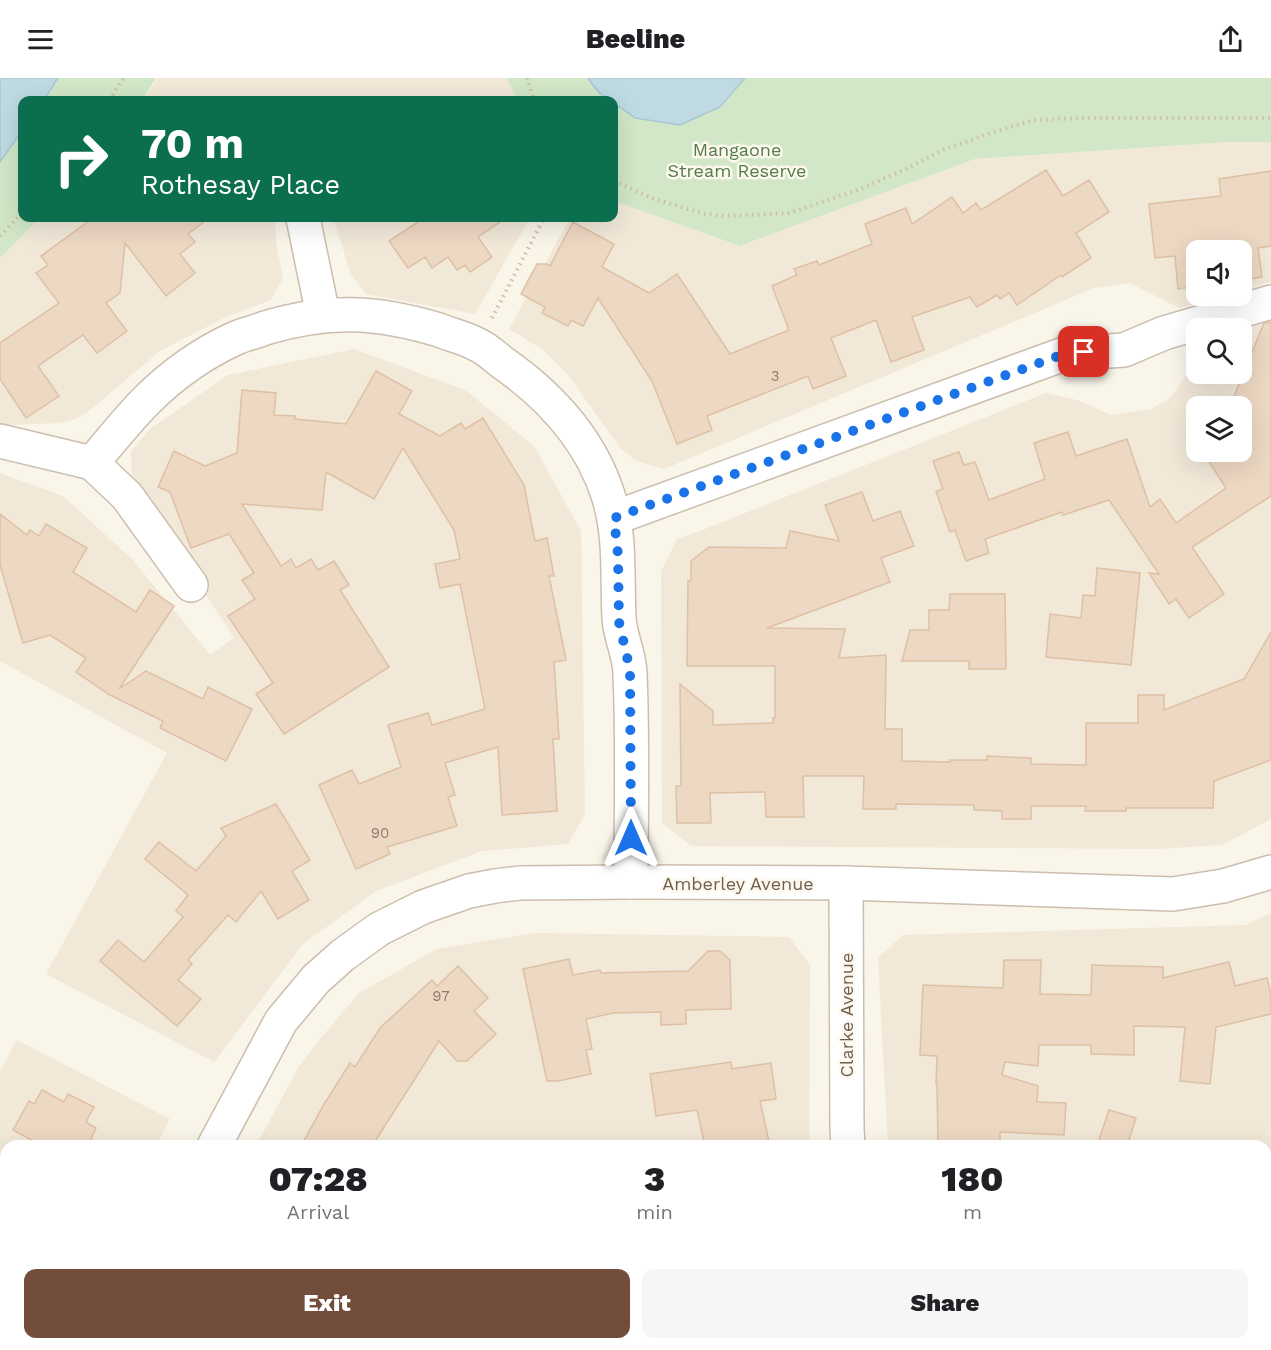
<!DOCTYPE html>
<style>
body{margin:0;font-family:"Work Sans",sans-serif;background:#f6f6f6;color:#202124;height:100vh;display:flex;flex-direction:column;font-size:22px;white-space:nowrap}
*{box-sizing:border-box;margin:0}
p{font-size:20px;color:#757577}
.icon{flex:none;width:33px;height:33px;fill:none;stroke:currentColor;stroke-width:2;stroke-linecap:round;stroke-linejoin:round}
.map{position:relative;flex:1;overflow:hidden}
.panel{position:absolute;left:0px;top:1062px;width:1272px;height:210px;display:flex;flex-direction:column;background:#fff;border-radius:18px 18px 0 0;box-shadow:0 6px 24px #0002}
.panel>*{flex:none}
.banner{position:absolute;left:18px;top:18px;width:600px;height:126px;border-radius:12px;box-shadow:0 6px 24px #0002;background:#0b6e4f;color:#fff;overflow:hidden}
.controls{position:absolute;left:1186px;top:162px;display:grid;gap:12px}
.controls a{display:grid;place-items:center;width:66px;height:66px;border-radius:12px;background:#fff;box-shadow:0 6px 24px #0002;font-size:30px}
.pin{position:absolute;display:grid;place-items:center;width:51px;height:51px;color:#fff;margin:-26px;border-radius:12px;box-shadow:0 3px 9px #0006}
.me{position:absolute;width:66px;margin:-33px;rotate:0deg;stroke-linejoin:round;filter:drop-shadow(0 0 4px #0008)}
.turn{display:flex;align-items:center;gap:21px;height:126px;padding:0 24px;font-size:27px}
.turn .icon{width:78px;height:78px;stroke-width:2.5}
.turn b{display:block;font-size:42px;line-height:51px}
.eta{display:flex;justify-content:space-evenly;align-items:center;height:102px;text-align:center}
.eta b{font-size:36px;font-weight:800;line-height:42px}
.cta{display:flex;gap:12px;margin-top:auto;padding:12px 24px}
.cta a{flex:1;height:69px;border-radius:12px;background:#734d3c;color:#fff;font-size:24px;font-weight:800;line-height:69px;text-align:center}
.cta a+a{background:#f6f6f6;color:#202124}
header{display:flex;justify-content:space-between;align-items:center;height:78px;padding:0 24px;background:#fff;font-size:27px;font-weight:800}
.map>svg:first-child{display:block}
</style>
<header><svg class="icon" aria-label="menu" viewBox="0 0 24 24"><path d="M4 6h16M4 12h16M4 18h16"/></svg>Beeline<svg class="icon" aria-label="share" viewBox="0 0 24 24"><path d="M12 15V3M7 8l5-5 5 5M5 13v7h14v-7"/></svg></header>
<div class="map">
<svg width="1271" height="1272" viewBox="0 0 1271 1272">
<rect width="100%" height="100%" fill="#faf5e9"/>
<g fill="#f1e8d8" fill-rule="evenodd">
<path d="M157 0H507L517 22H143Z"/>
<path d="M1228 64H1271V204L1242 212V172H1197V218H1223L1179 230 1130 205 1094 210 664 391 636 383 620 370 568 297 542 271 509 251 570 140H614V123L740 168 975 81Z"/>
<path d="M40 140H275L276 164 283 200 271 222 224 240 160 273 89 333 76 341 60 345 6 347 0 348V180Z"/>
<path d="M331 140H530L475 236 366 216 351 196 336 149Z"/>
<path d="M1271 238V741L1222 767 1156 771 691 768 662 745 661 493 677 461 700 453 1046 315 1077 322 1111 337 1151 331 1171 319 1192 288 1189 260 1197 258V296H1242V250H1225ZM1197 328H1242V374H1197Z"/>
<path d="M354 271 465 312 534 368 581 453 585 736 568 766 482 773 376 813 302 867 214 984 46 896 167 675 0 583V395L63 418 133 482 210 577 234 560 132 403 131 373 150 351 228 297Z"/>
<path d="M1271 835V1272H987L980 1266H1266V1068H888L878 880 903 857 1246 847Z"/>
<path d="M535 855 789 859 810 887 809 1068H256L298 990 320 961 359 915 437 871Z"/>
<path d="M17 962 170 1041 156 1068H6V1266H51L48 1272H0V993Z"/>
<path d="M150 1266H866L862 1272H147Z"/>
</g>
<g fill="#d2e7c8">
<path d="M0 0H156L142 22H22V140H40L0 180Z"/>
<path d="M507 0H1271V64H1228L975 81 740 168 614 123V22H517Z"/>
</g>
<g fill="#bfdae2" stroke="#a6c8d3" stroke-width="1.5">
<path d="M0 0H58L44 22H22V53L0 84Z"/>
<path d="M588 0H745L720 29 680 47 635 40 614 25V22C601 20 595 10 588 0Z"/>
</g>
<g fill="#edd8c3" stroke="#dec0a5" stroke-width="1.5">
<path d="M1046 92 1063 118 1089 102 1109 134 1076 155 1091 180 1062 199 1061 197 1017 227 1009 215 1000 221 997 217 977 229 970 219 912 239 924 272 891 284 876 242 831 260 846 298 813 311 808 298 707 338 712 352 677 366 652 303 598 220 583 248 571 242 568 248 542 235 545 229 521 216 537 186H547L550 188 573 144 614 166 602 189 649 215 677 196 730 276 789 252 772 208 797 197 794 191 817 183 819 187 872 166 865 146 906 130 912 146 952 119 963 135 976 125 981 132Z"/>
<path d="M1271 93V168L1258 170 1262 199 1242 202V172H1197V208L1178 211 1175 178 1155 180 1149 126 1221 118 1219 101Z"/>
<path d="M93 140H209L188 156 195 164 180 176 195 195 166 218 125 165 120 215 106 225 127 253 97 275 83 257 38 288 59 318 26 340 0 301V265L59 225 36 195 48 187 41 178Z"/>
<path d="M424 140H506L478 159 492 179 470 194 465 187 457 192 448 179 432 190 425 179 408 190 389 163Z"/>
<path d="M1271 244V418L1192 469 1224 516 1189 540 1176 521 1169 526 1149 495 1159 496 1109 422 1063 437 1062 434 985 461 989 475 966 483 955 452 950 454 936 413 943 411 933 383 959 374 964 387 975 384 989 422 1045 401 1034 365 1068 354 1076 378 1127 361 1150 429 1160 421 1176 445 1226 410 1203 374H1242V328H1222L1233 321 1264 245Z"/>
<path d="M376 293 412 313 399 336 440 358 461 345 465 351 483 340 524 407 535 463 547 460 554 498H549L566 582 554 584 559 661H553L557 733 502 737 498 669 445 685 455 717 448 719 457 748 387 769 390 776 356 791 319 707 352 692 359 706 401 689 388 647 428 635 432 647 485 631 460 506 440 510 435 486 460 481 454 452 403 370 374 421 326 394 322 432 242 426 281 488 291 481 296 490 311 481 318 492 334 483 349 507 340 512 389 589 284 656 256 616 273 605 228 538 255 521 242 502 254 495 229 456 191 470 170 414 158 409 174 373 205 388 237 375 242 312 276 315 274 337 295 338V341L346 346Z"/>
<path d="M862 414 873 443 900 433 914 468 881 480 890 504 767 550 845 551 839 580 886 577 885 651H902V683L950 684V682H987V678L1031 680V686L1086 687V645H1138V617H1164V632L1244 601 1271 554V682L1214 703 1213 730H1126V733H1085L1086 728H1031V741H1002V733L974 732V727L896 726V731H863L864 698H803L804 739H766L765 714 710 715 711 745H677L676 708H681L680 606 713 633V647L773 645V640H775V588H687L688 503 691 502V483L709 469 786 470 790 453 839 463 825 427Z"/>
<path d="M0 436 27 457 30 452 39 458 46 446 87 470 73 494 136 534 150 512 174 528 119 611 146 593 203 621 208 609 252 631 226 683 160 650 163 643 110 617 76 594 86 580 50 557 23 565 0 487Z"/>
<path d="M1097 490 1140 495 1131 587 1046 579 1050 536 1081 540 1083 517 1095 518Z"/>
<path d="M950 516H1005L1006 591H969V583H902L910 552H929V532H949Z"/>
<path d="M276 726 310 782 292 793 309 822 278 841 261 813 236 844 228 837 188 882 192 886 178 902 201 921 177 948 100 883 118 862 144 884 183 839 176 833 188 817 145 781 159 764 196 793 226 758 221 750Z"/>
<path d="M708 873H720L730 882 731 931 686 932V946L661 947V934L613 935 586 941 592 971 586 972 591 996 558 1003H547L523 891 569 881 573 897 600 892 601 895 688 893Z"/>
<path d="M1004 882H1041L1040 916 1091 917 1092 887 1163 889V900L1229 884 1235 908 1267 900 1271 917V936L1216 949 1210 1006 1180 1003 1185 949 1134 948V977L1091 976V967H1039L1038 988 1005 984 1002 997 1038 1008 1037 1024 1066 1025 1064 1057 1000 1054V1068H938L937 1006H936L937 978 920 977 923 907 1003 910Z"/>
<path d="M458 888 488 920 474 933 496 956 467 983H457L439 963 372 1068H301L323 1028 350 985 355 989 380 950 432 902 437 908Z"/>
<path d="M731 984 732 991 771 985 776 1021 760 1023 770 1068H705L697 1032 656 1038 650 996Z"/>
<path d="M42 1012 64 1024 68 1016 94 1029 86 1044 96 1050 88 1068H42L13 1052 29 1023 34 1026Z"/>
<path d="M1109 1032 1136 1040 1127 1068H1097Z"/>
</g>
<g fill="none" stroke-linecap="round" stroke-linejoin="round">
<g stroke="#ccbeaf" stroke-width="36">
<g id="minor">
<path d="M303 140 323 237"/>
<path d="M0 363 92 385 127 418 191 507"/>
<path d="M92 385C110 364 127 342 147 322 172 297 203 275 236 260 245 256 256 254 265 250 328 231 376 233 439 252 451 257 466 260 478 267 487 271 495 279 503 285 550 318 590 361 608 417 621 457 617 499 619 540 620 559 630 577 630 596 633 665 631 735 631 804"/>
<path d="M614 440 1064 276 1124 272 1164 255 1271 224"/>
<path d="M846 805 847 1051 848 1068"/>
<path d="M214 1068 281 943 316 901 343 877 379 851 423 829 469 813 495 808 520 805 631 804 846 805 1173 816 1223 808 1271 794"/>
<path d="M931 1266 936 1272"/>
<path d="M104 1272 107 1266"/>
</g>
</g>
<g stroke="#d2bba6" stroke-width="4" stroke-dasharray="1.5 4.5" stroke-linecap="butt">
<path d="M527 0 534 22"/>
<path d="M109 22 124 0"/>
<path d="M614 103 654 121 705 136 724 138 789 135 855 113 906 91 945 71 994 54 1034 42 1079 40H1271"/>
<path d="M0 158 22 135"/>
<path d="M492 240 544 140"/>
</g>
<use href="#minor" stroke="#fff" stroke-width="33"/>
</g>
<g fill="none" stroke-linecap="round" stroke-linejoin="round">
<path stroke="#1a73e8" stroke-width="10" stroke-dasharray="0 18" d="M631 760 630 592 619 544 618 477 614 440 1064 276 1084 274"/>
</g>
<g text-anchor="middle" dominant-baseline="central" stroke-width="5" stroke-linejoin="round" paint-order="stroke">
<g font-size="15" fill="#917d6c">
<text x="775" y="298">3</text>
<text x="380" y="755">90</text>
<text x="441" y="918">97</text>
</g>
<g font-size="18" fill="#547c4b" stroke="#fdf9ef">
<text x="737" y="71">Mangaone<tspan x="737" dy="21">Stream Reserve</tspan></text>
</g>
<g font-size="18" fill="#725f4f" stroke="#fdf9ef">
<text x="738" y="805">Amberley Avenue</text>
<text transform="translate(846 937) rotate(-90)">Clarke Avenue</text>
</g>
</g>
</svg>
<div class="controls">
<a><svg class="icon" aria-label="sound" viewBox="0 0 24 24"><path d="M4 9h4l5-4v14l-5-4H4zM17 9q2 3 0 6"/></svg></a>
<a><svg class="icon" aria-label="search" viewBox="0 0 24 24"><circle cx="10" cy="10" r="6"/><path d="M15 15l6 6"/></svg></a>
<a><svg class="icon" aria-label="layers" viewBox="0 0 24 24"><path d="M12 4l9 5-9 5-9-5zM3 14l9 5 9-5"/></svg></a>
</div>
<div class="pin" style="left:1084px;top:274px;background:#d93025"><svg class="icon" aria-label="arrive" viewBox="0 0 24 24"><path d="M6 21V4h12l-3 4 3 4H6"/></svg></div>
<svg class="me" style="left:631px;top:760px" viewBox="-20 -20 40 40"><path d="M0-17L14 15 0 8-14 15z" fill="#1a73e8" stroke="#fff" stroke-width="4"/></svg>
<div class="banner">
<div class="turn"><svg class="icon" aria-label="right" viewBox="0 0 24 24"><path d="M7 20v-9h11M14 6l5 5-5 5"/></svg><div><b>70 m</b>Rothesay Place</div></div>
</div>
<section class="panel">
<div class="eta">
<div><b>07:28</b><p>Arrival</p></div>
<div><b>3</b><p>min</p></div>
<div><b>180</b><p>m</p></div>
</div>
<div class="cta"><a>Exit</a><a>Share</a></div>
</section>
</div>
